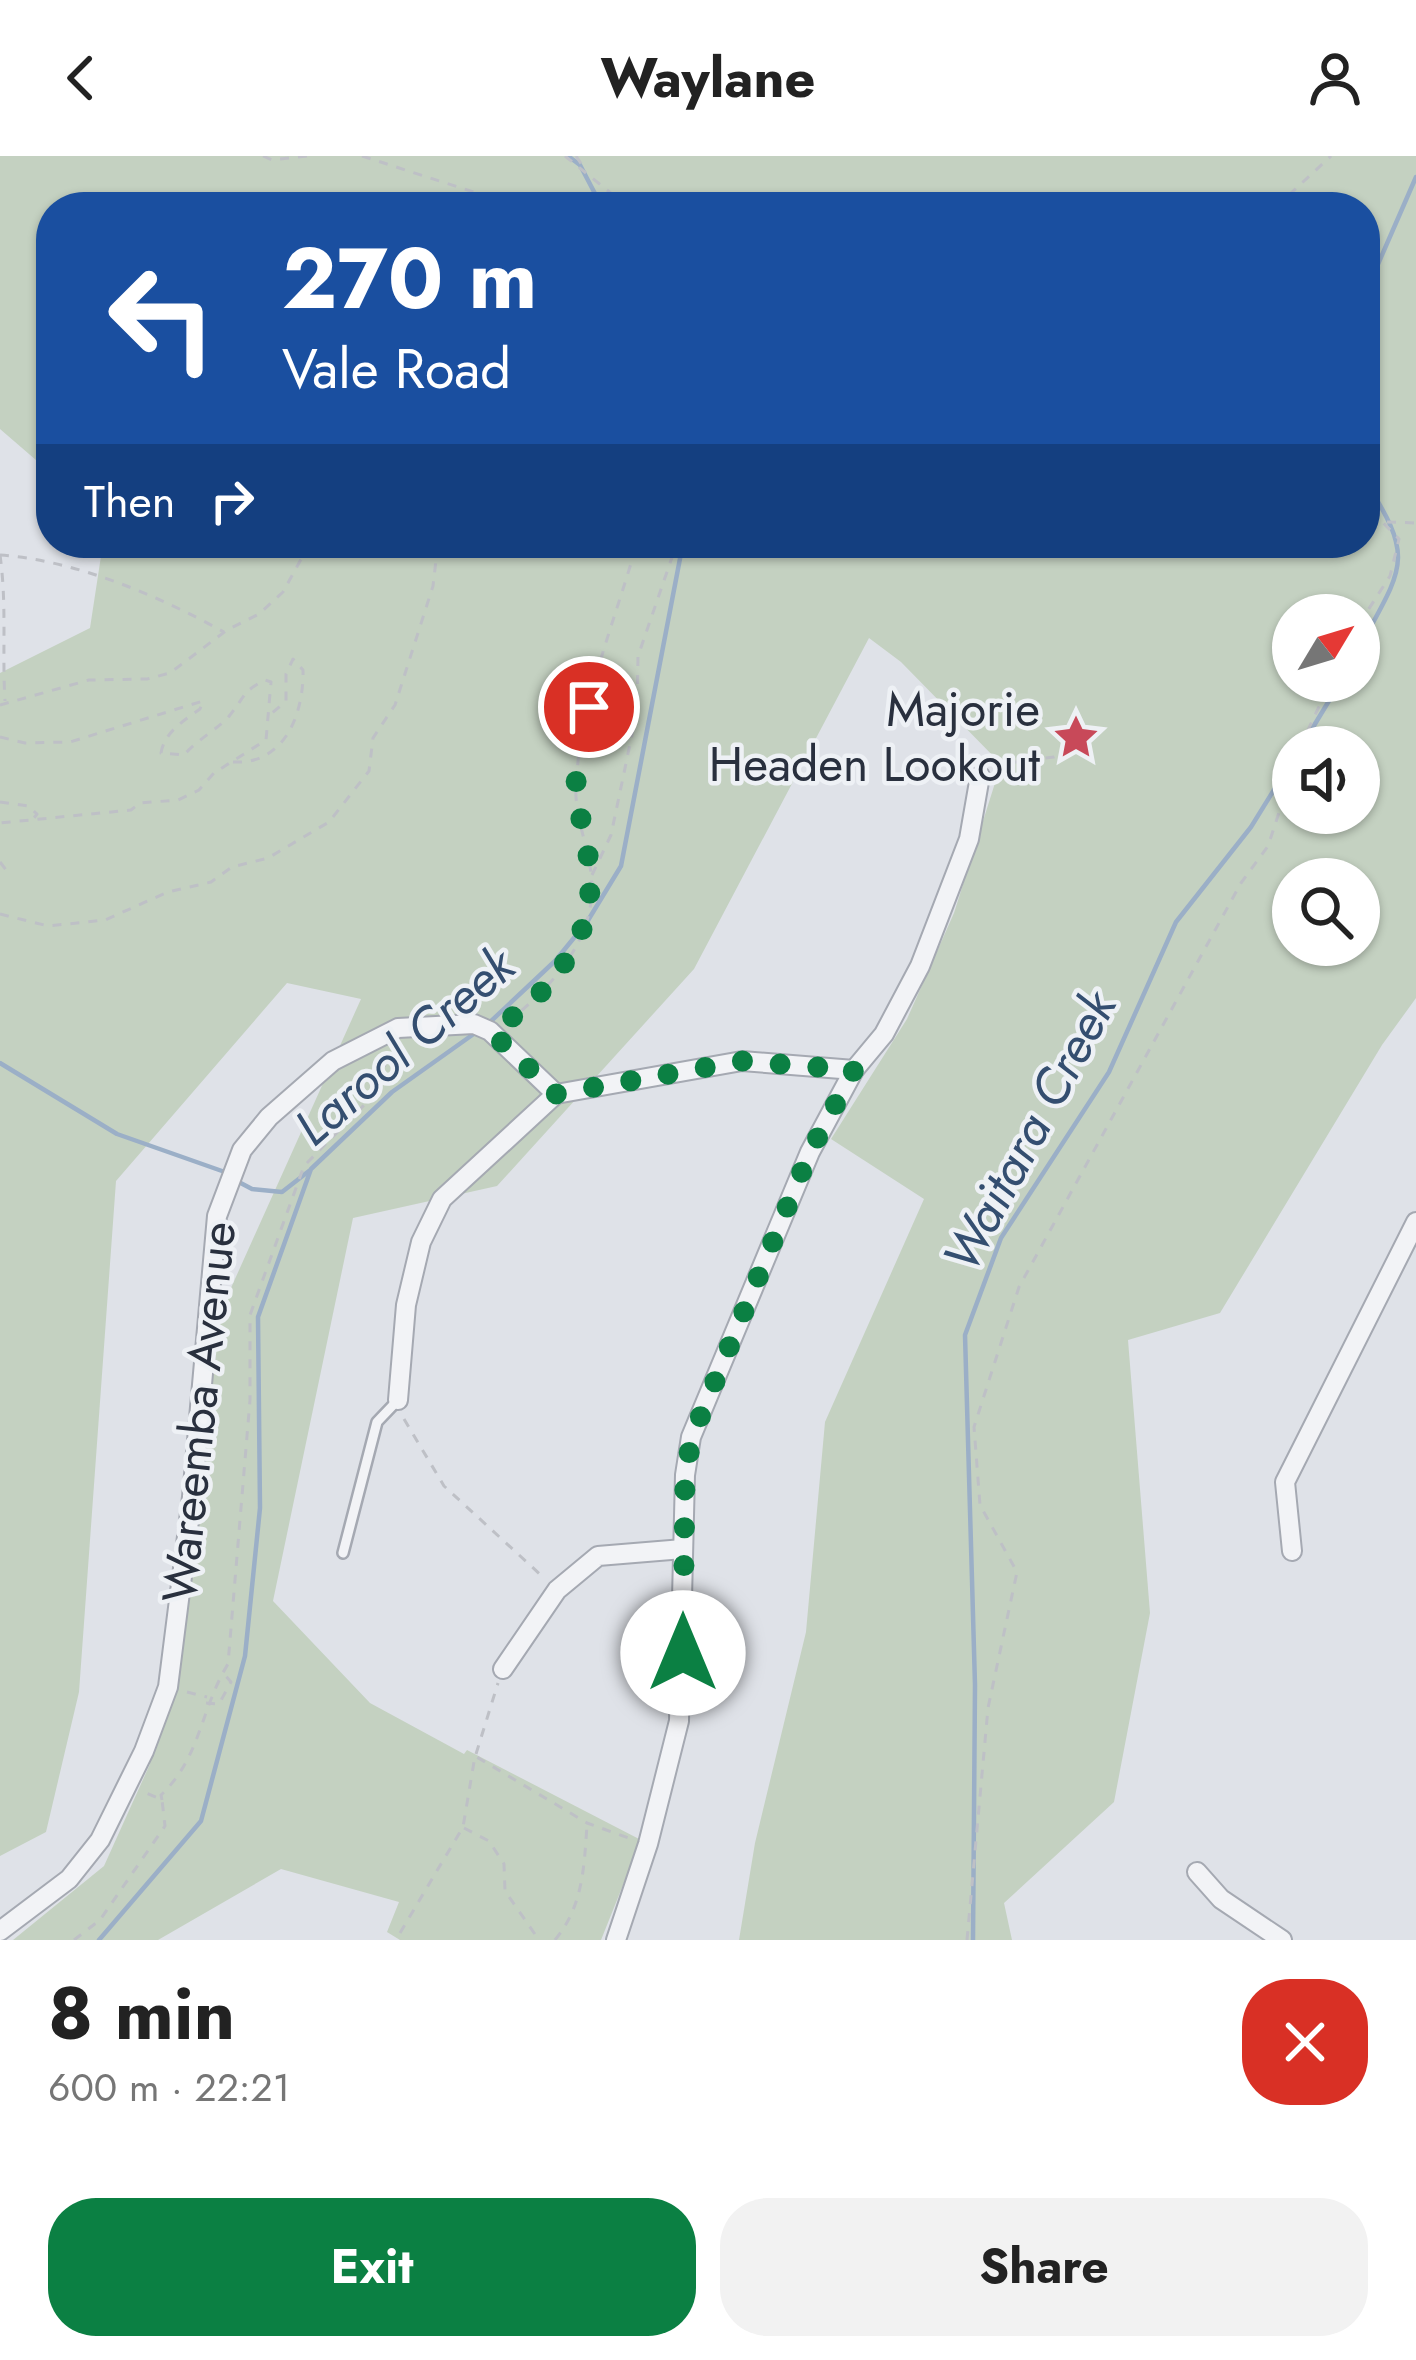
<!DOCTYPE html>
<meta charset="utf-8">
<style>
body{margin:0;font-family:Jost,sans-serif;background:#f2f2f2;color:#222;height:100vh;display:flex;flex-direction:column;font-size:45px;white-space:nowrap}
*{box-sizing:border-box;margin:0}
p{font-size:39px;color:#767676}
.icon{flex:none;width:66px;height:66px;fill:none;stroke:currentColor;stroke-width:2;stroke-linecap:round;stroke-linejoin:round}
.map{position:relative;height:1784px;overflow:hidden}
.sheet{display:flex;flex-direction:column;background:#fff;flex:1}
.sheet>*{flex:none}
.guide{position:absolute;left:36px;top:36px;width:1344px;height:366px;border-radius:48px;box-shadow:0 3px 9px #0004;background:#1a4fa0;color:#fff;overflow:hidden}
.needle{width:78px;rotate:52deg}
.fabs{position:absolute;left:1272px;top:438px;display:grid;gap:24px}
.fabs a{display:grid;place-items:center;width:108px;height:108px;border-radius:50%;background:#fff;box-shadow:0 3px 9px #0004;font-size:60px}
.pin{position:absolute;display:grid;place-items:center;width:102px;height:102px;color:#fff;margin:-51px;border:6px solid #fff;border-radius:50%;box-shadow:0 3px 12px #0007}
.me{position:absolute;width:132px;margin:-66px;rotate:0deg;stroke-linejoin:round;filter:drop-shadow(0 0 9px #0008)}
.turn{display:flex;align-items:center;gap:42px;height:252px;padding:0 48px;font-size:54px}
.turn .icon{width:156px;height:156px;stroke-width:2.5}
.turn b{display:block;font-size:84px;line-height:102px}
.then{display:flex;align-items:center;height:114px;padding:0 48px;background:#0003;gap:24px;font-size:45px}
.round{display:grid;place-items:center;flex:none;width:126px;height:126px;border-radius:48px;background:#f2f2f2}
.summary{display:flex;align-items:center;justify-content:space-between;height:204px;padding:0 48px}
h1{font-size:72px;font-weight:700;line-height:90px}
.primary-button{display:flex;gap:24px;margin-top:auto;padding:24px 48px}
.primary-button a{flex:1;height:138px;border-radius:48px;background:#0b8043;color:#fff;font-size:48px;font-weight:700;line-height:138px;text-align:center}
.primary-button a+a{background:#f2f2f2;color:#222}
header{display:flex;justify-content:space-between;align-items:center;height:156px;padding:0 48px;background:#fff;font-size:54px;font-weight:700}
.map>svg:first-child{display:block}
</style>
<header><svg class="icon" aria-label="back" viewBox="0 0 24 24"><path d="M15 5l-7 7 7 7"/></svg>Waylane<svg class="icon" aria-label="person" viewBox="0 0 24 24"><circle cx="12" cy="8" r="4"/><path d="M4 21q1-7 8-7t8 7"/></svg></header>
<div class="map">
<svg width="1416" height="1784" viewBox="0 0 1416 1784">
<rect width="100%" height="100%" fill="#dfe2e8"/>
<path fill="#c4d1c1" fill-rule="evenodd" d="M0 0H1416V842L1382 889 1220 1157 1128 1184 1150 1457 1114 1646 1004 1747 1012 1784H739L755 1687 806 1476 825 1266 924 1043 831 983 907 863 954 757 1001 608 901 506 869 482 694 813 497 1030 353 1062 273 1445 370 1547 464 1598 467 1594 641 1684 601 1784H400L387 1776 399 1746 281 1713 158 1784H13L104 1710 150 1608 199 1203 361 843 287 827 116 1025 79 1536 46 1676 0 1700V517L90 472 103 387H1365V51H51V317L0 273ZM1293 459H1359V525H1293ZM1293 591H1359V657H1293ZM1293 723H1359V789H1293Z"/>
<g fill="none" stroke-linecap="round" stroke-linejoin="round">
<g stroke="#9bafc7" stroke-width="4.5">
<path d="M568 0 580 9 602 51"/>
<path d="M1365 138 1416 21"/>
<path d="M1359 492C1403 411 1416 403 1365 325"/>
<path d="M1301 591 1341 525"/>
<path d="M489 867 555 805 587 766 621 710 683 387"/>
<path d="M0 907 117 978 222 1015"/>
<path d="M235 1024 252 1033 282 1036 309 1015"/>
<path d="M99 1784 201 1665 245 1500 260 1352 258 1161 311 1013 392 936 475 877"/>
<path d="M973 1784 975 1529 965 1179 1001 1082 1109 916 1176 766 1251 671 1293 603"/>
</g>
<g stroke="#a5a9b2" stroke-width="14">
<path id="lane" d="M343 1397 377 1266 398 1244"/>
</g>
<g stroke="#a5a9b2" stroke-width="22">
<g id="street">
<path d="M398 1244 406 1149 421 1086 442 1043 556 938 742 905 854 914"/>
<path d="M1292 1395 1285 1326 1416 1066"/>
<path d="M503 1513 557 1434 598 1400 683 1393"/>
<path d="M1197 1716 1221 1743 1282 1784"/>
<path d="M0 1775 69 1723 100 1684 144 1595 168 1531 192 1341 217 1060 242 994 269 961 333 905 398 872 474 868 490 875 556 938"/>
<path d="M616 1784 648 1688 679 1565 685 1319 691 1281 810 996 854 914 884 878 920 810 969 683 980 620"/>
</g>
</g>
<g stroke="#bec0c6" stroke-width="3" stroke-dasharray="9 9" stroke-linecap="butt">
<path d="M263 0 272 4 308 0"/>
<path d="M362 0 483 39 495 51"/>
<path d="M565 0 628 51"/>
<path d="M576 0 582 9"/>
<path d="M1276 51 1331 0"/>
<path d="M1387 366 1416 367"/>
<path d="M0 399C75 404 159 440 224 476"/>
<path d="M0 399C7 449 2 496 5 545"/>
<path d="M1359 468 1390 420 1399 383 1365 348"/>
<path d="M0 549 89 524 147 523 170 517 227 474 259 458 283 436 310 387"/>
<path d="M0 581 25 587 70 586 203 545 200 553C183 565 164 577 161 597L184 599C198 583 222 570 230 559 246 539 242 536 265 524L271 526 266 584 214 617 199 634 178 644 140 647 131 654 0 667"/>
<path d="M1300 591 1331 525"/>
<path d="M233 606C285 609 304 557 303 514L293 503 286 518V545L271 558"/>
<path d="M992 609 1054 601 1070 594 1076 581"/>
<path d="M0 646 28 650 37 658 34 662"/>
<path d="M0 706 6 714 0 718"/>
<path d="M592 719 611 679 624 617 637 554 638 500 677 387"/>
<path d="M0 758 48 770 105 764 168 736 211 726 232 711 268 702 329 666 369 615 373 582 395 549 433 430 438 387"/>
<path d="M508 866C555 828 602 777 590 711 586 685 574 655 576 629 580 548 615 465 637 387"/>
<path d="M404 1263 444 1330 543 1421"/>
<path d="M187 1536 207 1541"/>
<path d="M206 1547 219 1548 231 1526 224 1518"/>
<path d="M476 1598 498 1527"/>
<path d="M162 1644 161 1639C201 1601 200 1554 228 1508L250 1244V1159L304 1010 375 938 389 897"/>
<path d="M464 1672 489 1685 504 1708 505 1735 539 1784"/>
<path d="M400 1777 463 1671 475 1600 587 1667 634 1684"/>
<path d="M74 1784 100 1764 165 1670 162 1644 142 1635"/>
<path d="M555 1784C583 1750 584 1712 587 1669"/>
<path d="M967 1784 988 1552 1017 1416 980 1349 974 1271 1019 1131 1241 727 1268 690 1293 614"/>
</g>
<use href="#lane" stroke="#f2f3f6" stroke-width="9"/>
<use href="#street" stroke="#f2f3f6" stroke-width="18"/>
</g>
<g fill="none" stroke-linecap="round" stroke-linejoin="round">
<path stroke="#0b8043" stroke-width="21" stroke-dasharray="0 37.8" d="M589 551 575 632 592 720 586 766 556 823 493 878 556 938 742 905 854 914 810 996 692 1281 685 1319 683 1497"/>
</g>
<defs>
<g id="sight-bare" transform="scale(3.6)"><path d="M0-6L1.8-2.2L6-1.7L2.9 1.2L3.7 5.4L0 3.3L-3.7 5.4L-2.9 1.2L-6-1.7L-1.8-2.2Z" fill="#c84959" stroke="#eef1f5" stroke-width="2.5" paint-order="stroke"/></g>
</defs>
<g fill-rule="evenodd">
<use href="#sight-bare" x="1076" y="581"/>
</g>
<g text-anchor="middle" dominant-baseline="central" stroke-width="9" stroke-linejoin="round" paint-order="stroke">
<g font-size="48" fill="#29303e" stroke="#eef1f5" text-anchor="end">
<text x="1040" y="553">Majorie<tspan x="1040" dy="55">Headen Lookout</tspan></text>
</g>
<g font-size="48" fill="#29303e" stroke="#eef1f5">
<text transform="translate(199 1256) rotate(-84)">Wareemba Avenue</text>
</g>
<g font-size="51" font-style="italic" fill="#344e70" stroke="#eef1f5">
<text transform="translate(404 890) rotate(-41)">Larool Creek</text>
<text transform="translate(1029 975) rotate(-62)">Waitara Creek</text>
</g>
</g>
</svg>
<div class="fabs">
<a><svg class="needle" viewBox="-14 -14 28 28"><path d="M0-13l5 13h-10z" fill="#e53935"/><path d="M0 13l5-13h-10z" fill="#767676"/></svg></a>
<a><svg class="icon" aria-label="sound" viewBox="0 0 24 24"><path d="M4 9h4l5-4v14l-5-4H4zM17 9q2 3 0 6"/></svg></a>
<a><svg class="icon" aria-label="search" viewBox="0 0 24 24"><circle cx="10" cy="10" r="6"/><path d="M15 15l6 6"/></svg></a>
</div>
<div class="pin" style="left:589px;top:551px;background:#d93025"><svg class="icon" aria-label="arrive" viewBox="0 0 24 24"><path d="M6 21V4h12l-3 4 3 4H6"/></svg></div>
<svg class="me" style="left:683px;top:1497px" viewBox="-20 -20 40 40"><circle r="19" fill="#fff"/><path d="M0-13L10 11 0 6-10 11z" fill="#0b8043"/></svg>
<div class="guide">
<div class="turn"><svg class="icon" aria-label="left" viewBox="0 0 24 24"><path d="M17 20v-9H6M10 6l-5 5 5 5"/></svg><div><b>270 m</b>Vale Road</div></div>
<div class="then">Then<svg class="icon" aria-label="right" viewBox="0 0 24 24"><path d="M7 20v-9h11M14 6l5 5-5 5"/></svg></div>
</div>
</div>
<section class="sheet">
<div class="summary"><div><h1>8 min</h1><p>600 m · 22:21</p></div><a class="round" style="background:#d93025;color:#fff"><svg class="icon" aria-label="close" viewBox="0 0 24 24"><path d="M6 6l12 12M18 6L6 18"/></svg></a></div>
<div class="primary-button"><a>Exit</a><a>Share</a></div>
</section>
